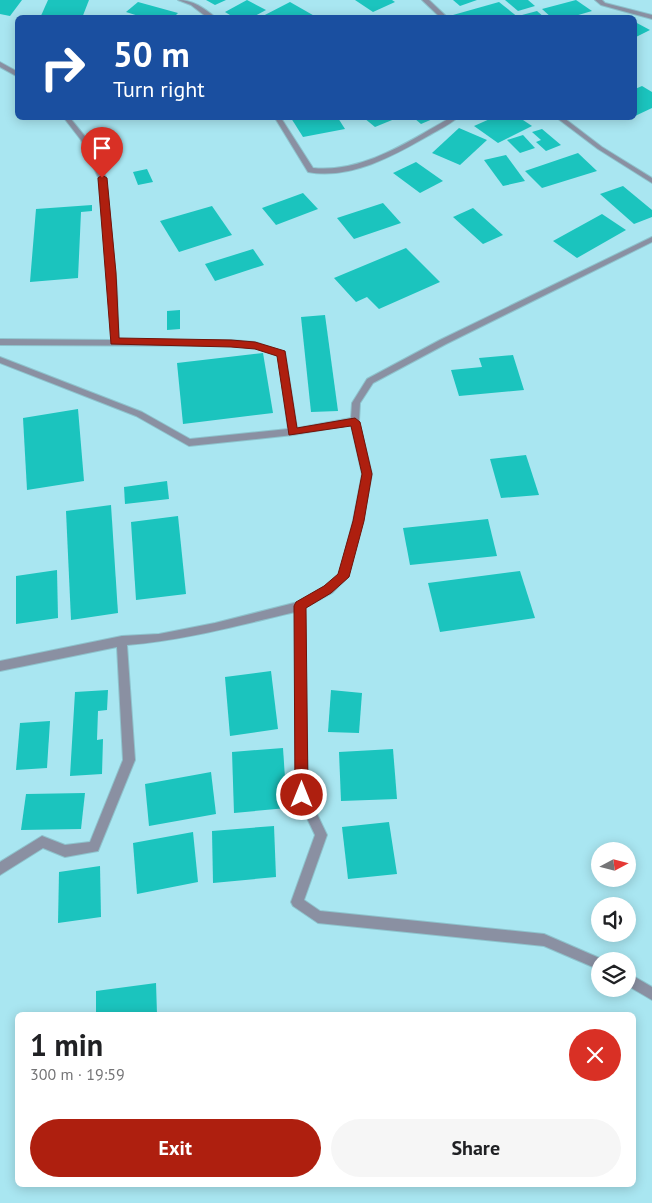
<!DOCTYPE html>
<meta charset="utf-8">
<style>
body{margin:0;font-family:"PT Sans",sans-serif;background:#f6f6f6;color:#202124;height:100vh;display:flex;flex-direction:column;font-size:19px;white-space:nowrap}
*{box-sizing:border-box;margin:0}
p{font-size:16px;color:#757577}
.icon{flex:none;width:28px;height:28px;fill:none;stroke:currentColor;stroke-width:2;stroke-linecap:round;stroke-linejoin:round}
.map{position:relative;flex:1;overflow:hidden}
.drawer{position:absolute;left:15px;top:1012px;width:621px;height:175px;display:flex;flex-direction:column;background:#fff;border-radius:8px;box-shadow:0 2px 12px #0003}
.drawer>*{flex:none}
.guide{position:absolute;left:15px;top:15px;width:622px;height:105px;border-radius:8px;box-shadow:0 2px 12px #0003;background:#1a4fa0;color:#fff;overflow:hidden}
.needle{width:32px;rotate:83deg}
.fabs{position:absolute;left:591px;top:842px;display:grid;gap:10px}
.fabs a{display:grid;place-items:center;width:45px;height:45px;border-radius:50%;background:#fff;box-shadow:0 2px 12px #0003;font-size:25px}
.pin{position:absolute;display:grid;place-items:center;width:42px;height:42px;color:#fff;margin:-51px -21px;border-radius:50% 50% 50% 0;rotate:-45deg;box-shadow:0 0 5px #0007}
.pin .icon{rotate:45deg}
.me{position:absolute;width:55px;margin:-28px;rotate:0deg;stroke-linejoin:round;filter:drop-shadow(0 0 4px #0008)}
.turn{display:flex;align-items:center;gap:18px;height:105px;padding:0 15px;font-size:22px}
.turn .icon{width:65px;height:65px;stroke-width:2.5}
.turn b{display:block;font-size:35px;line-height:42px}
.round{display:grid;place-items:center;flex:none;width:52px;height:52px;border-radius:26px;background:#f6f6f6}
.head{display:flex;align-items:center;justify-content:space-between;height:85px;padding:0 15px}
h1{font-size:30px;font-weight:700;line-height:38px}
.cta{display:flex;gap:10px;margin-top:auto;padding:10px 15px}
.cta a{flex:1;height:58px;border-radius:30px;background:#ae1f0f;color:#fff;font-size:20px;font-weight:700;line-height:58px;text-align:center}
.cta a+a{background:#f6f6f6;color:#202124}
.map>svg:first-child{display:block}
</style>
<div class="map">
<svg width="652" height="1203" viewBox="0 0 652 1203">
<rect width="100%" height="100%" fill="#a9e6f1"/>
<g fill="#1bc4be">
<path d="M0 0H22L10 16 0 14Z"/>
<path d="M48 0H89L82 18H40Z"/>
<path d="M206 0H226L215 5Z"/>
<path d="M247 0 266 10 251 18H235L225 12Z"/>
<path d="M355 0H392L395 2 373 12Z"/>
<path d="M453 0H477L460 6Z"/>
<path d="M505 0H528L535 6 518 11Z"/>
<path d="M576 0 592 11 568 18H552L542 9Z"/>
<path d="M138 2 178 13 173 18H145L126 12Z"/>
<path d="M290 2 318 18H259Z"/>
<path d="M499 2 519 18H456L453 15Z"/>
<path d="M537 11 545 18H525L522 15Z"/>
<path d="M635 22 650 30 636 37Z"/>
<path d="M642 86 652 92V108L635 116V89Z"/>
<path d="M291 118H338L345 129 303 137Z"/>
<path d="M364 118H397L375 127Z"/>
<path d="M414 118H435L421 124Z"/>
<path d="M492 118H520L532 126 498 143 474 126Z"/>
<path d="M459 128 487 140 460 165 432 153Z"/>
<path d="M542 129 561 145 546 151 536 142 541 140 532 132Z"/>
<path d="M523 135 535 148 520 153 507 140Z"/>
<path d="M578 153 597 171 542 188 525 171Z"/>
<path d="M506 155 525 181 503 186 484 160Z"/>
<path d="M416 162 443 181 420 193 393 173Z"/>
<path d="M147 169 153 182 138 185 133 172Z"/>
<path d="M623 186 652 210V217L634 224 600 194Z"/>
<path d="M303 193 318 209 276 225 262 208Z"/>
<path d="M383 203 401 223 354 239 337 218Z"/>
<path d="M92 205V211L81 212 78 278 30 282 36 209Z"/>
<path d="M212 206 232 235 179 252 160 221Z"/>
<path d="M473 208 503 235 483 244 453 217Z"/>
<path d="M602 214 626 230 577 258 553 241Z"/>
<path d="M406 248 440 282 379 309 367 297 356 302 334 278Z"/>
<path d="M253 249 264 265 215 281 205 264Z"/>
<path d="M180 310V329L167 330V311Z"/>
<path d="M325 315 338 411 311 412 301 317Z"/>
<path d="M263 353 273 413 183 424 177 363Z"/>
<path d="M513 355 524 390 459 396 451 370 482 367 479 358Z"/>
<path d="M78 409 84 481 27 490 23 418Z"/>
<path d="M526 455 539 495 501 498 490 459Z"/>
<path d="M167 481 169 499 125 504 124 487Z"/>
<path d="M111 505 118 613 71 620 66 511Z"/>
<path d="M178 516 186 594 136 600 131 522Z"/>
<path d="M488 519 497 556 410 565 403 528Z"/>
<path d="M57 570 58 618 16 624V576Z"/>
<path d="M520 571 535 618 440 632 428 583Z"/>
<path d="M271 671 278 729 230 736 225 677Z"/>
<path d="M108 690 107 710 98 711 97 740 103 739 102 774 70 776 75 692Z"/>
<path d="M331 690 362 693 359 733 328 732Z"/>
<path d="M50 721 47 768 16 770 20 723Z"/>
<path d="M283 748 287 808 234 813 232 752Z"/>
<path d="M393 749 397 799 341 801 339 752Z"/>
<path d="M211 772 216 814 149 826 145 784Z"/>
<path d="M85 793 81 829 21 830 26 794Z"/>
<path d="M389 822 397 874 348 879 342 827Z"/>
<path d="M274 826 276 877 213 883 212 831Z"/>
<path d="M193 832 198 882 137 894 133 843Z"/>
<path d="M100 866 101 917 58 923 59 872Z"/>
<path d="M156 983 157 1015H96V991Z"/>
</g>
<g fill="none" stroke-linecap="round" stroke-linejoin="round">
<g stroke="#8ec3cd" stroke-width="2">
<g id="street">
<path d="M178 0C193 0 204 8 216 18H208L191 5Z"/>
<path d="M422 0H429L448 18H441Z"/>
<path d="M595 0H602L605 3 652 15V19L601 5Z"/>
<path d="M0 62 18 72V77L0 67Z"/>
<path d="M64 118H70L87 139 106 177 117 288 119 340H231L255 342 285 352 297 428 351 418 352 403 367 379 440 340 652 237V242L446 344 373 383 360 403 359 421 372 474 363 521 348 577 332 593 305 608 308 795 327 835 304 900 320 911 544 934 604 960 605 961H600V970L544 946 318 923 293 906 291 902 315 835 296 795 295 612C240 625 185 640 127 645L135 760 98 851 65 857 43 848 0 875V862L42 836 65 845 90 842 123 760 117 647 0 671V661L122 636 159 634 215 623 298 602 324 587 339 575 353 521 362 474 351 425 293 435 189 446 136 416 0 363V357L142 412 190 439 288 429 278 356 255 348 231 346 0 345V339L111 340 109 288 98 177 81 140Z"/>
<path d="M275 118H281L313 168C363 173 409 141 450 118H457C449 125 438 130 428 136 393 156 350 180 308 172Z"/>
<path d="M557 118H564L602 147 652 178V183L598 149Z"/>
<path d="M628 973 652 987V1000L628 986Z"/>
</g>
</g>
<use href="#street" fill="#8a90a2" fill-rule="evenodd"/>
</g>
<path fill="#ae1f0f" stroke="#71140a" d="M102 175 107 178 116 273 119 338 231 340 255 342 285 351 297 428 355 418 360 422 372 474 364 521 349 577 331 593 306 608 308 795 306 799 302 801 297 799 295 795 294 606 296 602 324 586 338 574 353 521 362 474 351 426 289 435 277 356 255 349 231 347 111 344 98 178Z"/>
</svg>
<div class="fabs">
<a><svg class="needle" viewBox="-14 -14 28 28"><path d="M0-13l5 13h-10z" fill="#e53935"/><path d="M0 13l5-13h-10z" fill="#757577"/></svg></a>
<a><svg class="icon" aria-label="sound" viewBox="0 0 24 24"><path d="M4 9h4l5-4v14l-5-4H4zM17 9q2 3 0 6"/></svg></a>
<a><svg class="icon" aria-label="layers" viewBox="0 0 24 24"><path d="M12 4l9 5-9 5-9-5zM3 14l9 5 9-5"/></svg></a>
</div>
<div class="pin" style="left:102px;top:178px;background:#d93025"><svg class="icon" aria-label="arrive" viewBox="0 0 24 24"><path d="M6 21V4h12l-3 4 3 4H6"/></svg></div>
<svg class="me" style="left:302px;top:795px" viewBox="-20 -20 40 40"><circle r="17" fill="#ae1f0f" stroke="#fff" stroke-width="3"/><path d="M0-11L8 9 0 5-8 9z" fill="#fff"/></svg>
<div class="guide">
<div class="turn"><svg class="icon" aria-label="right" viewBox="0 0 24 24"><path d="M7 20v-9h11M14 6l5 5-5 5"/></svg><div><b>50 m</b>Turn right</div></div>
</div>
<section class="drawer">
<div class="head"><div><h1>1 min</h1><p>300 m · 19:59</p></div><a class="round" style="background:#d93025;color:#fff"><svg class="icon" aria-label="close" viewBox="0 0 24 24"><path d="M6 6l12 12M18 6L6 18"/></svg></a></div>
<div class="cta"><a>Exit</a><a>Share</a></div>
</section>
</div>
